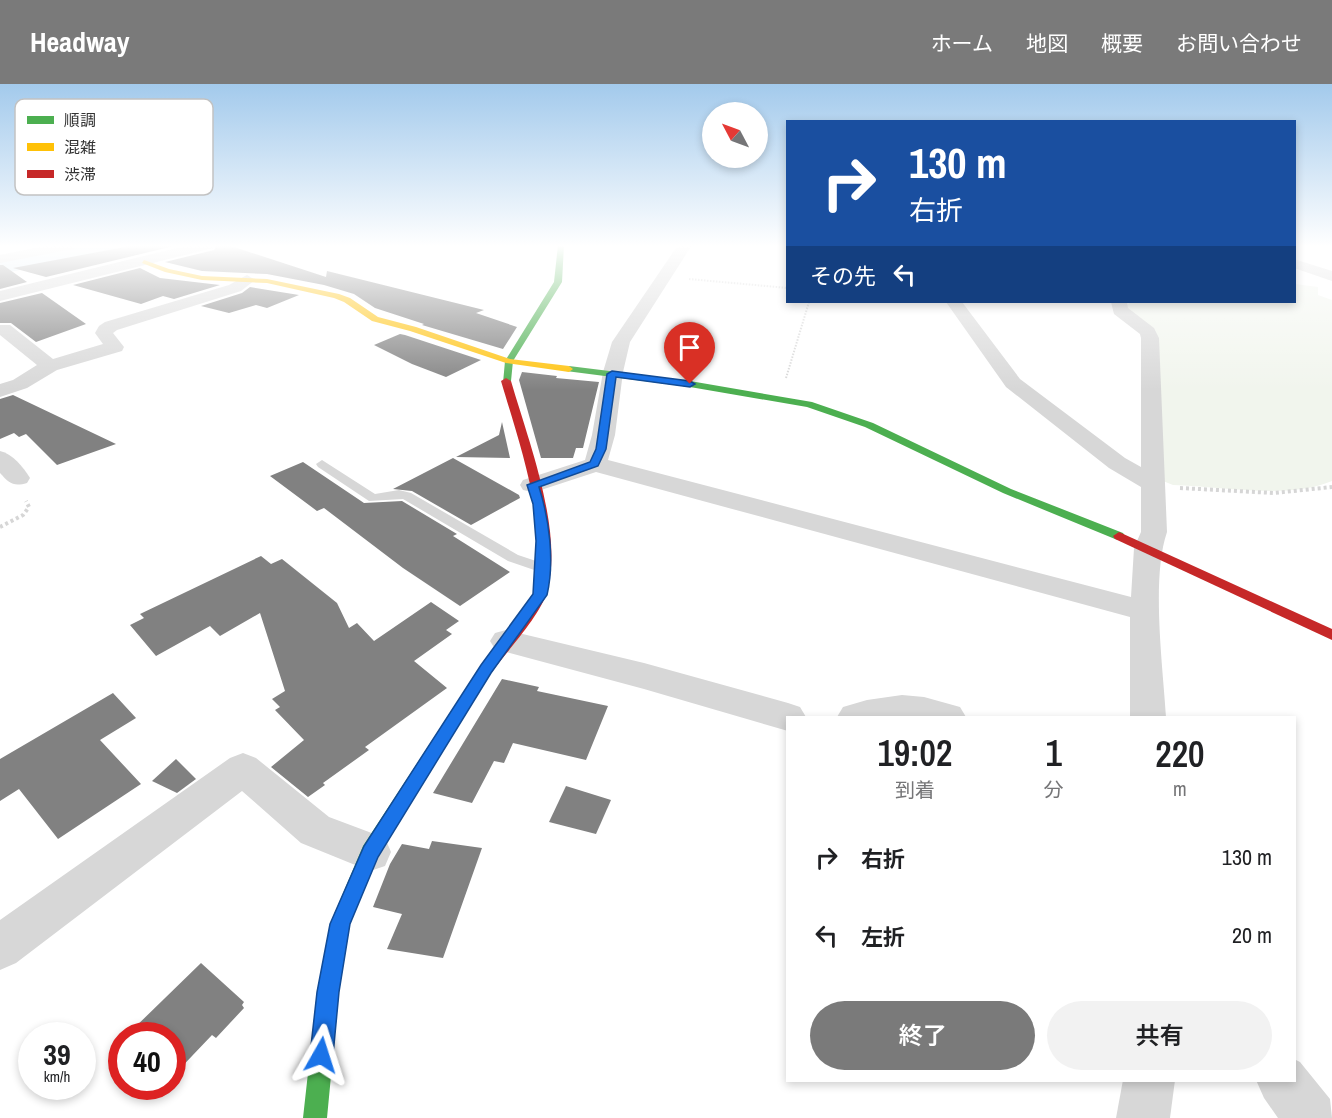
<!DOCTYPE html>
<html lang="ja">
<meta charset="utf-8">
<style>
body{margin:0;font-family:"Archivo Narrow","Noto Sans JP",sans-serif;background:#f2f2f2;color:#202124;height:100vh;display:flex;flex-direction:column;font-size:22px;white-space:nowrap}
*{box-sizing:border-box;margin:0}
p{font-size:20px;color:#757577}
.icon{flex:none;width:33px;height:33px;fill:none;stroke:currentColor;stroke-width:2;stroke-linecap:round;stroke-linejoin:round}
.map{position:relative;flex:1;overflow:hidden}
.details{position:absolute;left:786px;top:632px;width:510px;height:366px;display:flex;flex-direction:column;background:#fff;border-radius:0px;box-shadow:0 3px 9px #0003}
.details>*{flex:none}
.banner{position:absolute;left:786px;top:36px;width:510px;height:183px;border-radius:0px;box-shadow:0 3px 9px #0003;background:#1a4fa0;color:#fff;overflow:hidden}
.needle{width:39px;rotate:311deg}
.tools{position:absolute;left:702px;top:18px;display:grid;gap:12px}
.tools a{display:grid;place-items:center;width:66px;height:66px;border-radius:50%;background:#fff;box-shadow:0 3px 9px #0003;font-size:30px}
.speed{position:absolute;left:18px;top:938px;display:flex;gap:12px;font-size:30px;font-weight:700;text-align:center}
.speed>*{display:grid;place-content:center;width:78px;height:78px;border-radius:50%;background:#fff;box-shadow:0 3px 9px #0003;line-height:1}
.speed small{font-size:15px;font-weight:400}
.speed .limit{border:9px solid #d22;background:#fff;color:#111}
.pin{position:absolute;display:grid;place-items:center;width:51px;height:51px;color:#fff;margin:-62px -26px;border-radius:50% 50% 50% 0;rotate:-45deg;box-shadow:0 0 6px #0007}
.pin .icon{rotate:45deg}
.me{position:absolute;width:66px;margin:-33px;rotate:6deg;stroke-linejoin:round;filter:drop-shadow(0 0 4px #0008)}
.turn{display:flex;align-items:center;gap:21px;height:126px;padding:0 24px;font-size:27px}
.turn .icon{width:78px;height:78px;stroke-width:2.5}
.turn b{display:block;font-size:42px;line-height:51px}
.then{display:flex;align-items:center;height:57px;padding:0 24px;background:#0003;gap:12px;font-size:22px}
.eta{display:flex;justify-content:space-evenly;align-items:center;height:102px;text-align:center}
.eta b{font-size:36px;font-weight:600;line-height:42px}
.button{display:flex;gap:12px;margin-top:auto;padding:12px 24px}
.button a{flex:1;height:69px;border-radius:36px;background:#7a7a7a;color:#fff;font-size:24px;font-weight:600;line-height:69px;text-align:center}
.button a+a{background:#f2f2f2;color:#202124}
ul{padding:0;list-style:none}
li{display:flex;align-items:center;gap:18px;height:78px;padding:0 24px}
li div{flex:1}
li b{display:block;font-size:22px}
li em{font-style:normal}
header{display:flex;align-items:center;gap:36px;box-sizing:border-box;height:84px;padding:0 30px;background:#7a7a7a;color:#fff}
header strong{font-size:28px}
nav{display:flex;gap:33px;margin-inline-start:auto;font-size:21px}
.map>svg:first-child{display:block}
</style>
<header>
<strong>Headway</strong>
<nav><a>ホーム</a><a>地図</a><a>概要</a><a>お問い合わせ</a></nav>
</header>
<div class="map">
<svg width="1332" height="1034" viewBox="0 0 1332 1034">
<rect width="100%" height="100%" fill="#fff"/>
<path fill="#f1f5ed" d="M1295 200 1318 203V211L1332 216V397C1287 416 1222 402 1173 401L1163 397 1155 255 1123 226 1130 218H1294Z"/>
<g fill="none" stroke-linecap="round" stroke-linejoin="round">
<path fill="#ddebf3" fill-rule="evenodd" d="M58 161H117L113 167 103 169 0 190V172Z"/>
</g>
<g fill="#818181">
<path d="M135 161H178L46 193 13 184Z"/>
<path d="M217 161H228L326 193 327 187 484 226 476 229 517 243 503 265 422 241 424 240 375 224 354 210 324 201 267 190 202 187 165 178 214 166Z"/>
<path d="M0 181H3L27 198 0 205Z"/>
<path d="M140 184 160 194 220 201 174 215 163 212 141 220 73 201Z"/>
<path d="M250 203 299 211 267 224 256 221 229 229 201 222 242 209Z"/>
<path d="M42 209 86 240 36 258 11 239H0V219Z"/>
<path d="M400 250 405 251 481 276 446 293 412 280 374 261Z"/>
<path d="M522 288 557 292 556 294 599 298 583 364H576L573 374H541L519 296Z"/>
<path d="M13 311 116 360 57 381 26 350 19 353 14 349 0 355V315Z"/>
<path d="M502 338 510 374 456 373 499 351Z"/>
<path d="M453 374 519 411 520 414 471 441 412 407 393 405Z"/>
<path d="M303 378 364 419 402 417 457 450 453 452 510 488 460 522 403 484 324 424 317 427 270 392Z"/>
<path d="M261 472 271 480 282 475 337 519 349 544 357 539 374 557 431 518 459 537 446 546 452 550 414 577 447 604 365 663 369 666 323 699 325 701 308 713 271 683 304 656 275 626 280 623 272 615 285 607 260 529 220 552 210 542 156 572 130 541 144 534 140 530Z"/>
<path d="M502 595 539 603 537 607 608 622 586 676 513 659 504 679 494 677 472 719 433 709Z"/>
<path d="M113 609 136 634 100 656 141 700 58 755 19 705 0 717V675Z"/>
<path d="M176 675 196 695 177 709 152 697Z"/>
<path d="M566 702 611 716 596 750 549 738Z"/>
<path d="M432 757 482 764 443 874 387 865 402 830 373 823 390 780 402 760 429 765Z"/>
<path d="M201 879 244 918 242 921 244 924 216 954 212 951 172 993V951H127Z"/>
</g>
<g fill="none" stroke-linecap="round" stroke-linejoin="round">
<g stroke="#d6d6d6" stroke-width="2" stroke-dasharray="1.5 1.5" stroke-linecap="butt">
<path d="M689 195 788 204"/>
<path d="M786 294 809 218"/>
</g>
<g stroke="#d6d6d6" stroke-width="4" stroke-dasharray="3 3" stroke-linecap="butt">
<path d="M1180 404 1274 409 1332 403"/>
<path d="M0 443 23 431 29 423 26 417"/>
</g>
<path fill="#d7d7d7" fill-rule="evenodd" d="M322 376 375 410 399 406 411 409 518 471 548 481 550 484 543 489 508 477 403 415 369 417 318 383 316 380Z"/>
<g fill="#d7d7d7" fill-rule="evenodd">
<path d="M49 161H80L73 165 0 179V171Z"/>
<path d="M189 161H215L213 164 0 217V207Z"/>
<path d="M678 161H692L630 258 623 288 615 351 608 376 1131 513 1134 464 1141 448V403L1109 384 1006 303 946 218H962L1020 295 1125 374 1141 383V254L1140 250 1114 230 1111 218H1127L1128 224 1154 244 1159 254 1167 448C1151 494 1163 583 1166 633H1130V533L596 388 541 406 532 408 523 406 520 401 523 396 585 376 592 351 603 288 612 258Z"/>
<path d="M1294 175 1332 187V197L1294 184Z"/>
<path d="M247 191 255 196 241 207 117 246 113 249 124 263 122 267 57 286 27 304 0 313V300L13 296 37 281 0 251V241H10L53 275 103 260 95 249 99 242 105 238 229 201Z"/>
<path d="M0 367C13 370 23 383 30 394L27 399C13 403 9 399 0 389Z"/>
<path d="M506 546 644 579 788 619 800 623 806 633H788V647L644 605 495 565 490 557 495 549Z"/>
<path d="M902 611 924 613 960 623 966 633H837L843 623 867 616Z"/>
<path d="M243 669 256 674 329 733 385 754 391 768 385 782 370 787 301 759 242 707 16 879 0 886V836L230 674Z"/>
<path d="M1294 975 1300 978 1330 1015 1332 1034H1278L1264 1014 1256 996H1294Z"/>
<path d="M1123 996H1175L1170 1034H1116Z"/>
</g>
<g fill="#4caf50" fill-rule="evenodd">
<path d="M558 161H564L562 198 513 277 511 297 503 299 505 277 554 198Z"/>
<path d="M569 282 690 297 812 318 873 339 1011 405 1123 449 1125 452 1119 456 1115 455 1003 409 865 343 807 323 690 303 566 287 565 285Z"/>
<path d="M487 578 492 580 494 584 377 773 350 840 339 908 327 1034H303L317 908 330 840 363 762 482 580Z"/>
</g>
<path fill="#ffc107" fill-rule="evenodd" d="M144 176 169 185 202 192 267 195 339 210 350 214 378 233 416 243 510 275 569 282 573 285 569 288 506 279 410 247 372 237 344 218 334 214 267 199 202 196 165 188 142 179Z"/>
<g fill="#c62828" fill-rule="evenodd">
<path d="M506 294 511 297C528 356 564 447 547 508 540 532 507 567 492 588H482L480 584C493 559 525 536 533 509 552 450 518 355 501 297Z"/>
<path d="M1119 448 1332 545V556L1115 455 1113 452Z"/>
</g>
</g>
<linearGradient id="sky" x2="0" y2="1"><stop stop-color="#a3caec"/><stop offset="0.53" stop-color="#fff"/><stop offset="1" stop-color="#fff" stop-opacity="0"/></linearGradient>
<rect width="1332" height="306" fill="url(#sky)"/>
<path fill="#1a73e8" stroke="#114b97" stroke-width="1.5" d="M612 287 690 297 695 300 690 303 616 293 606 365 598 382 539 403C549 435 555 477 547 511L491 589 378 773 350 840 339 908 333 971 330 979 321 983 313 979 310 971 317 908 330 840 364 762 481 581 533 510 536 457 533 420 527 401 590 378 596 365 607 290Z"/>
<rect x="15" y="15" width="198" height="96" rx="9" fill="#fff" stroke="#c2c2c2" stroke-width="1.5"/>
<rect x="27" y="32" width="27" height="8" fill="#4caf50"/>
<rect x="27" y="59" width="27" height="8" fill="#ffc107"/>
<rect x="27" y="86" width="27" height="8" fill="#c62828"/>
<g font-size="16" fill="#333">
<text x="64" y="42">順調</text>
<text x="64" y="69">混雑</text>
<text x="64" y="96">渋滞</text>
</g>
</svg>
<div class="tools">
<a><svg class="needle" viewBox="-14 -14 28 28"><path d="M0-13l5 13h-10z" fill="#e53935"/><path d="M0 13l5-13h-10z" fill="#757577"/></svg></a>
</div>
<div class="speed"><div>39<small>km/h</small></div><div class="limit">40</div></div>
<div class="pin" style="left:690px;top:300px;background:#d93025"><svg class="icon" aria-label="arrive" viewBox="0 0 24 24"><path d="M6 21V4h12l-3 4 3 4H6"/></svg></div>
<svg class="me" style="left:321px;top:971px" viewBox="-20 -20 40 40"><path d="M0-17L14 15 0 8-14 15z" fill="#1a73e8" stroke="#fff" stroke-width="4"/></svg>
<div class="banner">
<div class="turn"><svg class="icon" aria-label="right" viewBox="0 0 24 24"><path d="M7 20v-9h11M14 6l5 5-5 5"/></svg><div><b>130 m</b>右折</div></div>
<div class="then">その先<svg class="icon" aria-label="left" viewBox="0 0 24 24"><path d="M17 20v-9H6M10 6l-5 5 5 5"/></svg></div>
</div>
<section class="details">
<div class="eta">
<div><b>19:02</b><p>到着</p></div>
<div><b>1</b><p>分</p></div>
<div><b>220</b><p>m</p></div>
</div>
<ul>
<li><svg class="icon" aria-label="right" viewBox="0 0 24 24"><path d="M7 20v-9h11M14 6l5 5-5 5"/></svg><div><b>右折</b></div><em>130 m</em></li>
<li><svg class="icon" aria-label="left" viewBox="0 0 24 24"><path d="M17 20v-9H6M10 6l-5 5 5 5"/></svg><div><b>左折</b></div><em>20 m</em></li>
</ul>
<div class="button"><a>終了</a><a>共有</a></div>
</section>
</div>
